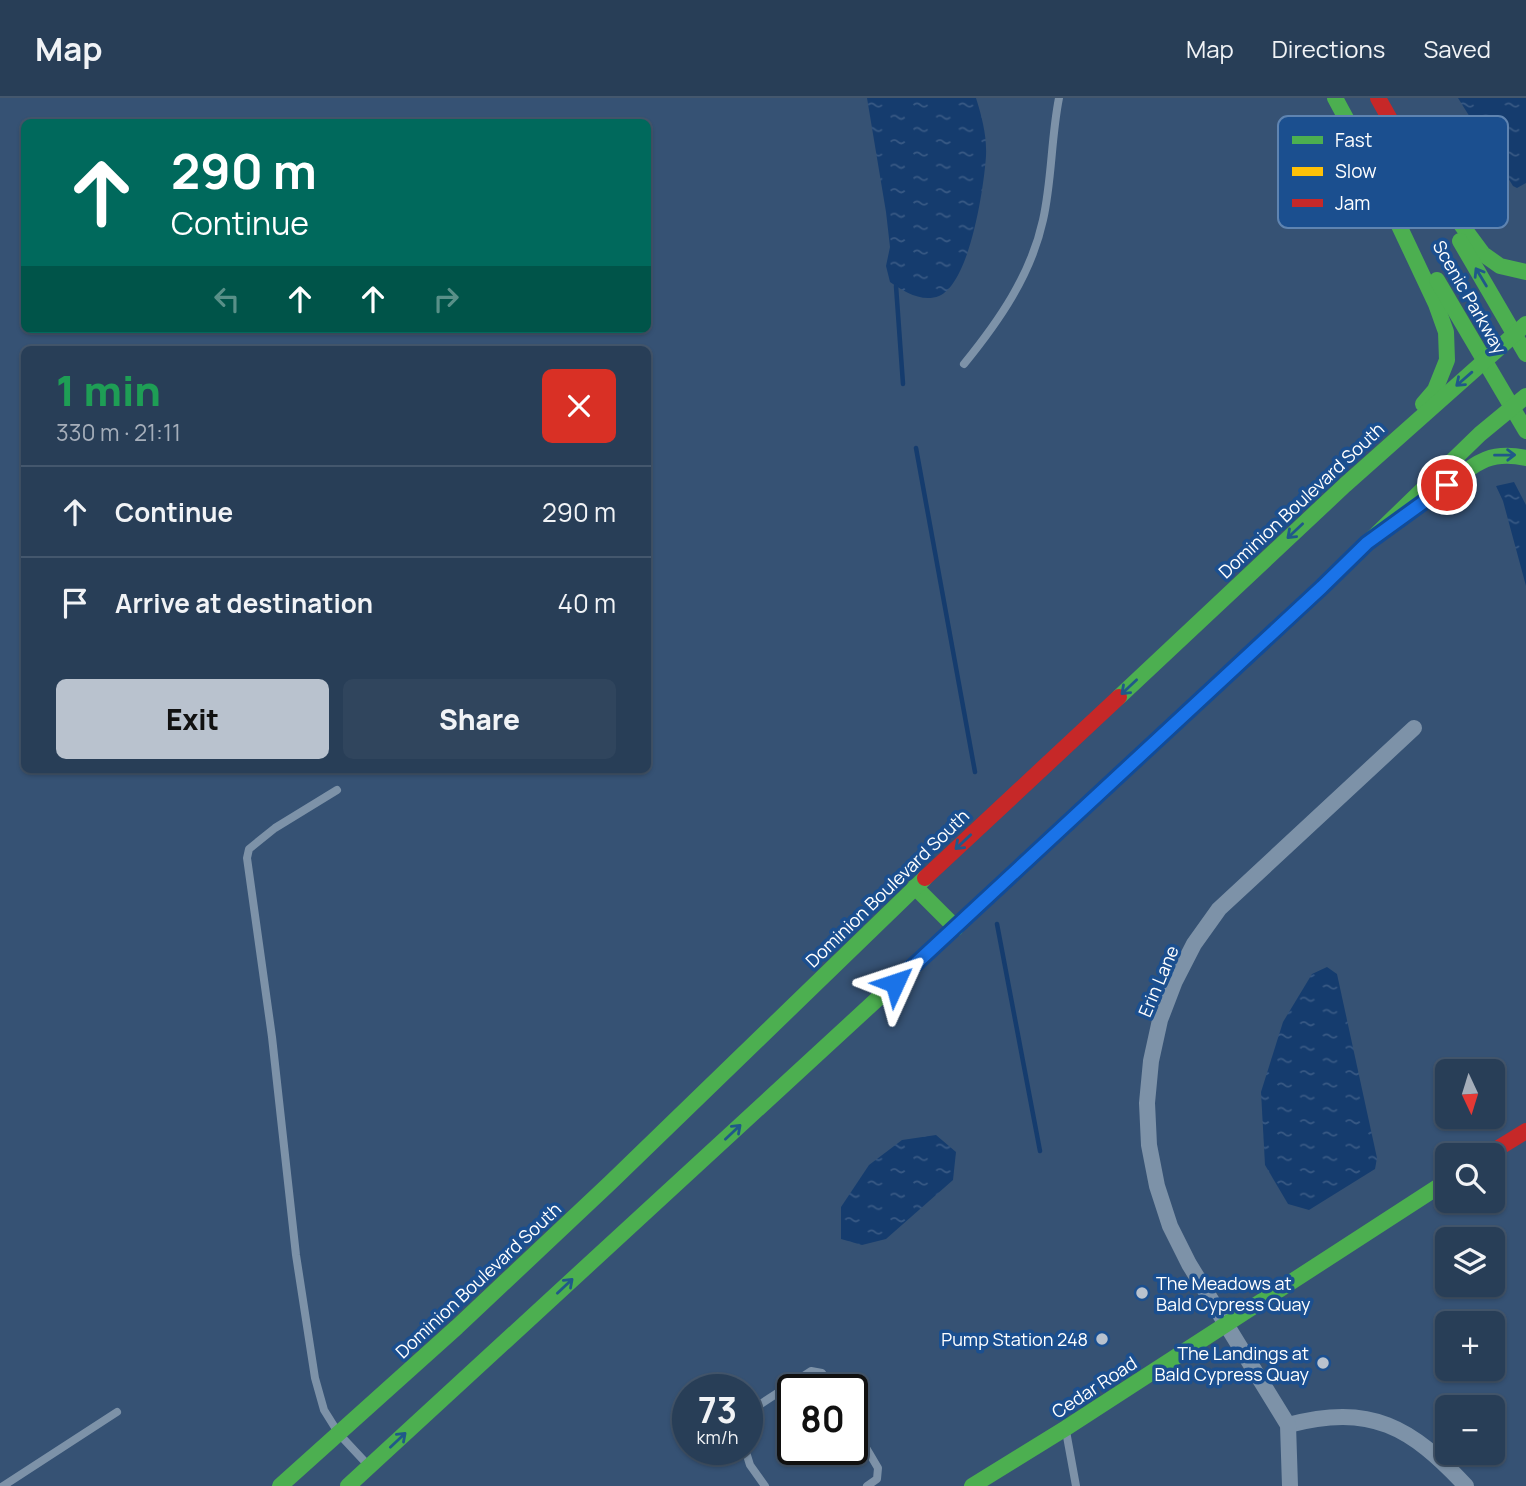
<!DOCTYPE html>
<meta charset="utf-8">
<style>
body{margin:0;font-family:Manrope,sans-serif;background:#30455d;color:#f1f3f6;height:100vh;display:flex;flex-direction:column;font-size:26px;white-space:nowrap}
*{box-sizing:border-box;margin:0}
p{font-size:23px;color:#a5aeba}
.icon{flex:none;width:38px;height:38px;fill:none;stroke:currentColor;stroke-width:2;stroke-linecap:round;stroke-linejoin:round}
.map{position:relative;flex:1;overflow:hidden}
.panel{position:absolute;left:21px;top:248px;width:630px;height:427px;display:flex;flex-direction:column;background:#283e57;border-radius:10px;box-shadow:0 2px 5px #0004,0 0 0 2px #44576d}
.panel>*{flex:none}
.guide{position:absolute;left:21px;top:21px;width:630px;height:214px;border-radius:10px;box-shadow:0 2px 5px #0004,0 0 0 2px #44576d;background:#00695c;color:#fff;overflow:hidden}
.needle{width:46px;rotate:176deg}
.fabs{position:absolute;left:1435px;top:961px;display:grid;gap:14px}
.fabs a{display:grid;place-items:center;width:70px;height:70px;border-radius:10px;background:#283e57;box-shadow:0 2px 5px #0004,0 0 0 2px #44576d;font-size:35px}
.speed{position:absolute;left:672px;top:1276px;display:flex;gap:14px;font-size:35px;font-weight:700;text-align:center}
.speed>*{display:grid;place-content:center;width:91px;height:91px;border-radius:50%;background:#283e57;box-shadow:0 2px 5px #0004,0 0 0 2px #44576d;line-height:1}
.speed small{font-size:18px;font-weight:400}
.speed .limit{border:4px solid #111;border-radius:10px;background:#fff;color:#111}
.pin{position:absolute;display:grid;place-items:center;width:60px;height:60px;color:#fff;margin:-30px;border:4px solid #fff;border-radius:50%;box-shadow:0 2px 7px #0007}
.me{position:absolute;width:77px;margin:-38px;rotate:48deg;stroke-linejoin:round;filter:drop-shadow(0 0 5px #0008)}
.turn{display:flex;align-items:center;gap:24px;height:147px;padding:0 35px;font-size:32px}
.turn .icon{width:91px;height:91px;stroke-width:2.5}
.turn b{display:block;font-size:49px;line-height:60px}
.lanes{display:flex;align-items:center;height:66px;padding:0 35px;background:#0003;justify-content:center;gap:35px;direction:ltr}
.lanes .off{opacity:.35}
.round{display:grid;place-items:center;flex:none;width:74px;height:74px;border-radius:10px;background:#30455d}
.summary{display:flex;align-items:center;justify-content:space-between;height:119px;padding:0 35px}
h1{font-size:42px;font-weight:800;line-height:52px;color:#1e9e55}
.button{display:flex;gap:14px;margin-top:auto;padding:14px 35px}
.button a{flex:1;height:80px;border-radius:10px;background:#b9c2ce;color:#111;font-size:28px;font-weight:800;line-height:80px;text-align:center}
.button a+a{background:#30455d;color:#f1f3f6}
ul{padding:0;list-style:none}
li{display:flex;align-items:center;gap:21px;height:91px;padding:0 35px;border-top:2px solid #44576d}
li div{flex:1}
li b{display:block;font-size:26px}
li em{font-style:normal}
header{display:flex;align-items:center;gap:42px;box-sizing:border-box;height:98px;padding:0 35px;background:#283e57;border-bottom:2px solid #44576d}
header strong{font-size:33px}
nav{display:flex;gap:38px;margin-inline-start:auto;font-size:24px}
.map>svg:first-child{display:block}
</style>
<header>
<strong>Map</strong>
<nav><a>Map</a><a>Directions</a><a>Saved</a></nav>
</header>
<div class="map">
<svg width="1526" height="1388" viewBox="0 0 1526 1388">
<defs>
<pattern id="water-ripples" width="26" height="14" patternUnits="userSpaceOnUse" patternTransform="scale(1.75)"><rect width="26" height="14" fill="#153c6e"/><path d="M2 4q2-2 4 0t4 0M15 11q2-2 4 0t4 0" fill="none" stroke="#385984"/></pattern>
</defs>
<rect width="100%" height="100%" fill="#365274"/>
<g fill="url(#water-ripples)">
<path d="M867 0H976C982 19 987 38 986 58 984 89 970 185 939 198 922 205 903 193 890 184L886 168 890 149 886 114Z"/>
<path d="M1458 0H1526V85L1517 90 1513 88Z"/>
<path d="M1514 384 1526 407V488L1503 403 1496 388Z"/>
<path d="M1327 869 1337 876 1377 1060 1375 1071 1309 1112 1288 1106 1265 1067 1261 994 1283 924 1312 876Z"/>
<path d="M936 1037 956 1054 953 1082 886 1141 862 1147 841 1141V1109L869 1067 902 1042Z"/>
</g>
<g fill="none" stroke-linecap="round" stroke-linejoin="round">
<g stroke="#153c6e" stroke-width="4.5">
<path d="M896 188 903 286"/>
<path d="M916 350 975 674"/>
<path d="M997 826 1040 1053"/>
</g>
<g stroke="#7d92a8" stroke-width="8">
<path d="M964 266C999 223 1031 177 1043 122 1052 82 1051 40 1059 0"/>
<path d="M337 692 275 730 249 751 247 760 272 939 296 1157 315 1280 324 1312 339 1336 367 1366"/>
<path d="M747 1315 811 1273 822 1275 832 1292"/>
<path d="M852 1326 878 1370 877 1381 867 1388"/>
<path d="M1066 1333 1076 1388"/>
<path d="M745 1351 750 1367 765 1388"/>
<path d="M3 1388 117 1314"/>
</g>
<g stroke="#7d92a8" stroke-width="16">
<path d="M1288 1327C1371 1305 1411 1329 1466 1388"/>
<path d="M1290 1388 1288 1327 1189 1166 1170 1128 1157 1088 1149 1047 1147 1005 1151 963 1160 922 1175 883 1194 846 1219 811 1414 630"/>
</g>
<g stroke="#4caf50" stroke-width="16">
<path d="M1335 0 1377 78"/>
<path d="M1406 52 1483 156 1500 168 1526 174"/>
<path d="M1370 66 1436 206 1446 234 1447 262 1435 292 1423 306"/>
<path d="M1460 143 1526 256"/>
<path d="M1437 182 1526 333"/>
<path d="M1449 386C1476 365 1490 352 1526 360"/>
<path d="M1119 599 1345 387 1526 226"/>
<path d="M1203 600 1322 489 1480 336 1526 298"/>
<path d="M915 789 956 830"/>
<path d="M280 1388 457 1229 610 1085 925 780"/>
<path d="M348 1388 886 893"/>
<path d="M972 1388 1066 1330 1447 1083"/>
</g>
<path stroke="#ffc107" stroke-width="16" d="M886 893 1203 600"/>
<g stroke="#c62828" stroke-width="16">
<path d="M1378 0 1414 64"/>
<path d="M925 780 1119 599"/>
<path d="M1487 1057 1526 1033"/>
</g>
</g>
<defs><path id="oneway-shaft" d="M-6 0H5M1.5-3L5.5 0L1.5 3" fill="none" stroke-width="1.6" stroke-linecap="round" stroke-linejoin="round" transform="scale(1.75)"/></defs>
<g stroke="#205989">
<use href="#oneway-shaft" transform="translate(1481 179) rotate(-121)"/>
<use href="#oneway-shaft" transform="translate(1464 281) rotate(139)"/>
<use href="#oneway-shaft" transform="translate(1505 357) rotate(-1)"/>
<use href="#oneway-shaft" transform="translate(1295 433) rotate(137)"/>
<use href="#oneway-shaft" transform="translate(1129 589) rotate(137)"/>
<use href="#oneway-shaft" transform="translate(963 744) rotate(137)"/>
<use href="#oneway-shaft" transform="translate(733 1034) rotate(-43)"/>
<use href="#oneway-shaft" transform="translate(565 1188) rotate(-43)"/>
<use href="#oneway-shaft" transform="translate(398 1342) rotate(-43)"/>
</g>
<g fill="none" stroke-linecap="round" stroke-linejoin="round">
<g stroke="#114b97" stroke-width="18">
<path id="route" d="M895 885 1322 489 1367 445 1447 387"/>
</g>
<use href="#route" stroke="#1a73e8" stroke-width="12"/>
</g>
<g fill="#b9c2ce" stroke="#1b4f8f" stroke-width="2.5">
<circle cx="1142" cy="1195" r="7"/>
<circle cx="1102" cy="1241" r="7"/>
<circle cx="1323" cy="1265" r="7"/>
</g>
<g text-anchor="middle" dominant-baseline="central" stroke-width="7" stroke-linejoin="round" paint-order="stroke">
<g font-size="18" fill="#fff" stroke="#1b4f8f">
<text transform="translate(1470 199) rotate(60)">Scenic Parkway</text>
<text transform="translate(1301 402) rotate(-43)">Dominion Boulevard South</text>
<text transform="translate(887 790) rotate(-44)">Dominion Boulevard South</text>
<text transform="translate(1158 883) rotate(-67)">Erin Lane</text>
<text transform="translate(478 1182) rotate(-43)">Dominion Boulevard South</text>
<text transform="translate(1094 1289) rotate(-33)">Cedar Road</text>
</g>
<g font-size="18" fill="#fff" stroke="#1b4f8f" text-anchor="end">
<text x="1156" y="1185" text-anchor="start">The Meadows at<tspan x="1156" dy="21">Bald Cypress Quay</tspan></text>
<text x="1088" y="1241">Pump Station 248</text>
<text x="1309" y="1255">The Landings at<tspan x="1309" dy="21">Bald Cypress Quay</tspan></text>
</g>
</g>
<rect x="1278" y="18" width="230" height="112" rx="10" fill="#1b4f8f" stroke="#5f84b1" stroke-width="2"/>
<rect x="1292" y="38" width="31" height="8" fill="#4caf50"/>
<rect x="1292" y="69" width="31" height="9" fill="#ffc107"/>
<rect x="1292" y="101" width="31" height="8" fill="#c62828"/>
<g font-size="19" fill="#fff">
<text x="1335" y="49">Fast</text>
<text x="1335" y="80">Slow</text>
<text x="1335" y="112">Jam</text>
</g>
</svg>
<div class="fabs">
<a><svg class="needle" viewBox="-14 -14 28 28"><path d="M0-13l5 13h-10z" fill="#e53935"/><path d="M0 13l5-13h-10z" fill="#a5aeba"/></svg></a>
<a><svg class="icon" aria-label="search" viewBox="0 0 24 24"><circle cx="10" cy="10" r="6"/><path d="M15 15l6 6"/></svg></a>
<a><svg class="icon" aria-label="layers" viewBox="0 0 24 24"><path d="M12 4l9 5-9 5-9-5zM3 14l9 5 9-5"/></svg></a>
<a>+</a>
<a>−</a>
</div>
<div class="speed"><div>73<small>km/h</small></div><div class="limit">80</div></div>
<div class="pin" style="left:1447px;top:387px;background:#d93025"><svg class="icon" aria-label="arrive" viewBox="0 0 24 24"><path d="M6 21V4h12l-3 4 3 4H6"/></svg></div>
<svg class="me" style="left:895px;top:885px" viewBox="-20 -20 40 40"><path d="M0-17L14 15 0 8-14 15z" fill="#1a73e8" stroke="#fff" stroke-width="4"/></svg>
<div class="guide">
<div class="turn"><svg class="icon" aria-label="ahead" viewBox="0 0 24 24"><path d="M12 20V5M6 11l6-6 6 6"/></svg><div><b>290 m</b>Continue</div></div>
<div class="lanes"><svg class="icon off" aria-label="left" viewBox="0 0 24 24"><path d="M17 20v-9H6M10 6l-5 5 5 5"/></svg><svg class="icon" aria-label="ahead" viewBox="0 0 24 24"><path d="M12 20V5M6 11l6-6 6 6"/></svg><svg class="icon" aria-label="ahead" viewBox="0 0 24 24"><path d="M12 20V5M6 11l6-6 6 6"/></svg><svg class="icon off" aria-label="right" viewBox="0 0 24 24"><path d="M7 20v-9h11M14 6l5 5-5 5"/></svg></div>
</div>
<section class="panel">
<div class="summary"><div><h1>1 min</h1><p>330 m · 21:11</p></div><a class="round" style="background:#d93025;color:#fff"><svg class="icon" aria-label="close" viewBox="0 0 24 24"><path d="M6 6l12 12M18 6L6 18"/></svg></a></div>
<ul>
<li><svg class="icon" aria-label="ahead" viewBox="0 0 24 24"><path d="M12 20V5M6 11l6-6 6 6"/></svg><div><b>Continue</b></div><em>290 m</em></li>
<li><svg class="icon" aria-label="arrive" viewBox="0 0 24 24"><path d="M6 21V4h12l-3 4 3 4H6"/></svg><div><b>Arrive at destination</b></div><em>40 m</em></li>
</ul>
<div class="button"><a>Exit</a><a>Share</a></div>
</section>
</div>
